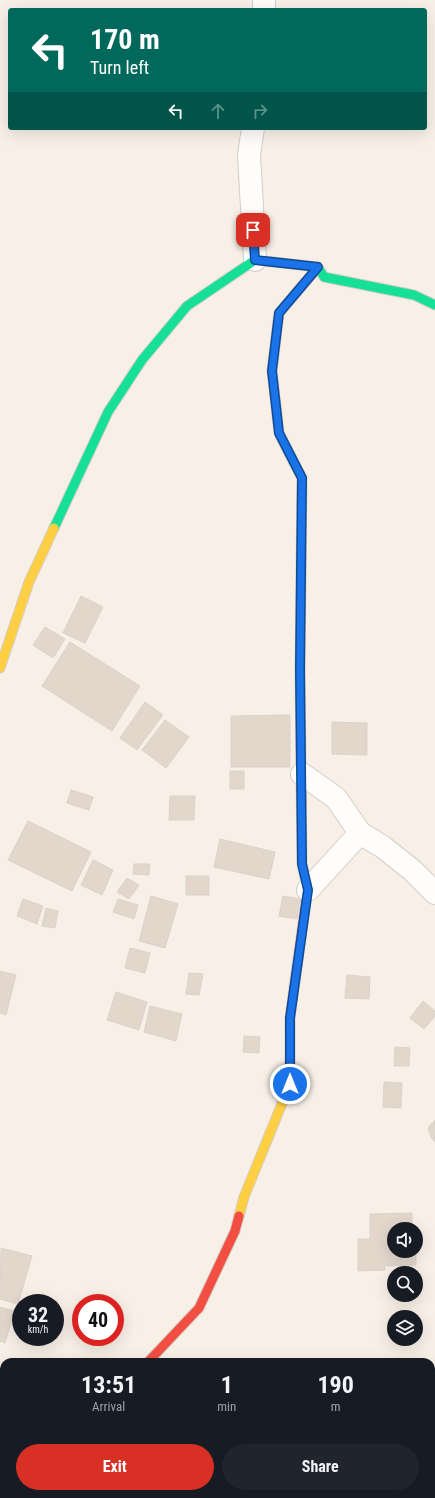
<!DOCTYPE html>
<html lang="en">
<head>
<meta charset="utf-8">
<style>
	:root { --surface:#171b24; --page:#20242c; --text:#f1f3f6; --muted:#9ea1a6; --accent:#d93025 }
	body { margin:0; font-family:"Roboto Condensed",sans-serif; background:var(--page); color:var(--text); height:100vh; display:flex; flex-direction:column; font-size:15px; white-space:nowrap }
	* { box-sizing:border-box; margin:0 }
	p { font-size:13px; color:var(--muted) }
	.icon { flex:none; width:22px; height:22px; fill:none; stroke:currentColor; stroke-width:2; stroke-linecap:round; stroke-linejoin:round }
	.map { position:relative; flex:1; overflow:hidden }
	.sheet { position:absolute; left:0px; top:1358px; width:435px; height:140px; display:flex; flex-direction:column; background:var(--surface); border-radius:12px 12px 0 0; box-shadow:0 4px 16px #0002 }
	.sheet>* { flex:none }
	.hud { position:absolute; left:8px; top:8px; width:419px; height:122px; border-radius:4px; box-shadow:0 4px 16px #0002; background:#00695c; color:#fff; overflow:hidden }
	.tools { position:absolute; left:387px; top:1222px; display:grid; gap:8px }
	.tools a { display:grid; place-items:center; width:36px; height:36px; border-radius:50%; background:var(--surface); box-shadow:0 4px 16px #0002; font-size:20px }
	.speed { position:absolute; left:12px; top:1294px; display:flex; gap:8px; font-size:20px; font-weight:700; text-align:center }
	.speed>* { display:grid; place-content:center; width:52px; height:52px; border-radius:50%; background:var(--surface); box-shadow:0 4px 16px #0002; line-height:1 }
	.speed small { font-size:10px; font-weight:400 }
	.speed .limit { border:6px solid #d22; background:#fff; color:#111 }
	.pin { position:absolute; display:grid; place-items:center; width:34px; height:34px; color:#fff; margin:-17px; border-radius:8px; box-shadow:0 2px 6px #0006 }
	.me { position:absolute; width:44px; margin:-22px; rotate:0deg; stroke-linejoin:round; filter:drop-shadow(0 0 3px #0008) }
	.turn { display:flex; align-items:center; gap:14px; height:84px; padding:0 16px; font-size:18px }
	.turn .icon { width:52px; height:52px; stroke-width:2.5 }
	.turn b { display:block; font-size:28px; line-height:34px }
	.lanes { display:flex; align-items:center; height:38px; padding:0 16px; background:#0003; justify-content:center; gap:20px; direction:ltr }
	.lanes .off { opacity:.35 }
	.eta { display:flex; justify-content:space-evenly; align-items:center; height:68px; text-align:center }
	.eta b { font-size:24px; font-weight:700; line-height:28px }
	.action { display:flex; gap:8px; margin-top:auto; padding:8px 16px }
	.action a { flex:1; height:46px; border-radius:24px; background:var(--accent); color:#fff; font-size:16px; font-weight:700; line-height:46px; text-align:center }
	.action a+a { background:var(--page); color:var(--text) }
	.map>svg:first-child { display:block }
	.building { fill:#e3d7cc; stroke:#d9d3cc }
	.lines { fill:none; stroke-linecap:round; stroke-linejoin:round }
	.street-casing { stroke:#d3cdc6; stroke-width:24 }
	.fast-casing { stroke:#d3cdc6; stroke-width:11 }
	.slow-casing { stroke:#d3cdc6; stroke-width:11 }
	.jam-casing { stroke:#d3cdc6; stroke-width:11 }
	.street { stroke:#fefdfb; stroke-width:22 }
	.fast { stroke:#16e098; stroke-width:9 }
	.slow { stroke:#ffcf43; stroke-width:9 }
	.jam { stroke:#f24e42; stroke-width:9 }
	.route-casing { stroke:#114b97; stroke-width:10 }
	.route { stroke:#1a73e8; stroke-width:7 }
</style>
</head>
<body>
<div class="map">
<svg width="435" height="1498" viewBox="0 0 435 1498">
	<rect width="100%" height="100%" fill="#f8f0e7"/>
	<!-- building -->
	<g class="building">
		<path d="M81 596 103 607 85 643 63 633Z"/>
		<path d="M45 627 65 639 53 658 33 645Z"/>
		<path d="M70 642 140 686 112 731 42 686Z"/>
		<path d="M145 702 163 715 137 750 120 738Z"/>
		<path d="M290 715V767H231V716Z"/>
		<path d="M165 720 189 737 166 768 142 750Z"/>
		<path d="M332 722 367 723V755L332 754Z"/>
		<rect x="230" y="771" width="14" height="18"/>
		<path d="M71 790 93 797 89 810 67 803Z"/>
		<path d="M170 796H195L194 820H169Z"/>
		<path d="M28 821 91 852 72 891 8 860Z"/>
		<path d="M220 839 275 852 269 879 214 867Z"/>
		<path d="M93 860 113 870 102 895 81 885Z"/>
		<path d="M134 864H150L149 875 133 874Z"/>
		<rect x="186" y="876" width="23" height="19"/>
		<path d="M127 878 139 885 129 899 117 892Z"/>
		<path d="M151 896 178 904 165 948 139 941Z"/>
		<path d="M283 896 300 899 297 919 279 916Z"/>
		<path d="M23 899 43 906 37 924 17 916Z"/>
		<path d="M118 899 138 905 134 919 113 912Z"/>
		<path d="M46 908 58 911 55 928 42 926Z"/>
		<path d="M130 948 150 953 145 973 125 968Z"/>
		<path d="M0 971 16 975 6 1015 0 1013Z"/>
		<path d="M189 973 203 974 199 995 186 994Z"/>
		<path d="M347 975 370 977 369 999 345 998Z"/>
		<path d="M116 992 147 1002 139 1030 107 1020Z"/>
		<path d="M423 1001 435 1011V1016L424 1029 410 1018Z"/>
		<path d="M150 1006 182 1014 176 1041 144 1032Z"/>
		<path d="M244 1036 260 1037 259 1053 243 1052Z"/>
		<path d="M395 1047 410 1048 409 1066H394Z"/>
		<path d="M384 1082 402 1083 401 1108 383 1107Z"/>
		<path d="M435 1120V1142L431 1137 428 1129 430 1125Z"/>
		<path d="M412 1213V1229H394V1251H416V1245V1265L385 1266V1270L358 1271V1239H370V1214Z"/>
		<path d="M1 1248 32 1256 18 1304 0 1299Z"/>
		<path d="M0 1307 14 1311 5 1343 0 1341Z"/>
		<path d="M3 1445 4 1446V1467L0 1466V1447Z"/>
		<path d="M139 1494H148L154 1498H137Z"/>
	</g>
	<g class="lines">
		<!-- street casing -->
		<g class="street-casing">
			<g id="street">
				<path d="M264 0V10"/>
				<path d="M253 128 249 155 255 260"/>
				<path d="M302 774 336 798 360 833 383 847 412 870 435 893"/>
				<path d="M308 890 360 833"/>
			</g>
		</g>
		<!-- fast casing -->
		<g class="fast-casing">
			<g id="fast">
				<path d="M287 449 302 478 300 669 302 864 308 890 306 901"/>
				<path d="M54 528 108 412 142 360 187 306 255 260 318 267 324 277 414 295 435 305"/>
			</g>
		</g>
		<!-- slow casing -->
		<g class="slow-casing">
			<g id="slow">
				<path d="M287 449 279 433 272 371 279 313 318 267"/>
				<path d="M0 668 29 582 54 528"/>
				<path d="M239 1216 244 1197 290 1084V1030"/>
			</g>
		</g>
		<!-- jam casing -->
		<g class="jam-casing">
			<g id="jam">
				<path d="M290 1030V1018L306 901"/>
				<path d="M148 1362 199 1308 235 1231 239 1216"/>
			</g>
		</g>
		<!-- street -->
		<use href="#street" class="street"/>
		<!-- fast -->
		<use href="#fast" class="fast"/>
		<!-- slow -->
		<use href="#slow" class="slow"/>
		<!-- jam -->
		<use href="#jam" class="jam"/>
	</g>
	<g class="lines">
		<!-- route casing -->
		<g class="route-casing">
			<path id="route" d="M253 230 255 260 318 267 279 313 272 371 279 433 302 478 300 669 302 864 308 890 290 1018V1084"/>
		</g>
		<!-- route -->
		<use href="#route" class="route"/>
	</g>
</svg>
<div class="tools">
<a><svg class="icon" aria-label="sound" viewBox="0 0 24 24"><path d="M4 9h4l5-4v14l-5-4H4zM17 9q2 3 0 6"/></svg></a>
<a><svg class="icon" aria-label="search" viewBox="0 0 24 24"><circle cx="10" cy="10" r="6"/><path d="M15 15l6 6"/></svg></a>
<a><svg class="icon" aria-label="layers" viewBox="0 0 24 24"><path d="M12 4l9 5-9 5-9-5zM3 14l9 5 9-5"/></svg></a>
</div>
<div class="speed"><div>32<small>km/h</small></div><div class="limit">40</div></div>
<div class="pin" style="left:253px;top:230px;background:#d93025"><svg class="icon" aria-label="arrive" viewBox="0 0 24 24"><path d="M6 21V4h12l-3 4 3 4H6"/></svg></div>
<svg class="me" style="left:290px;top:1084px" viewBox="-20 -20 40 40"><circle r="17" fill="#1a73e8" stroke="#fff" stroke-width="3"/><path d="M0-11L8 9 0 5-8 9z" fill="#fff"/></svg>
<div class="hud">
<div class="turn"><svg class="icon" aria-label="left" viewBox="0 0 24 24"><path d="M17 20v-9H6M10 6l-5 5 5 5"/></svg><div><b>170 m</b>Turn left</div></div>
<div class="lanes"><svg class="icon" aria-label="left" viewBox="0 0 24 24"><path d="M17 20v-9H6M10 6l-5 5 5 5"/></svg><svg class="icon off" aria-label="ahead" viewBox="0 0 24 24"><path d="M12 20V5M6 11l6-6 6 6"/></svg><svg class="icon off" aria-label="right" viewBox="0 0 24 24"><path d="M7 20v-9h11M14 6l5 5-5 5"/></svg></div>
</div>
<section class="sheet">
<div class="eta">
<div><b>13:51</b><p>Arrival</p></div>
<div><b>1</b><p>min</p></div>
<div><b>190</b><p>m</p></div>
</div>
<div class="action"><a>Exit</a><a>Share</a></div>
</section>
</div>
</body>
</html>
